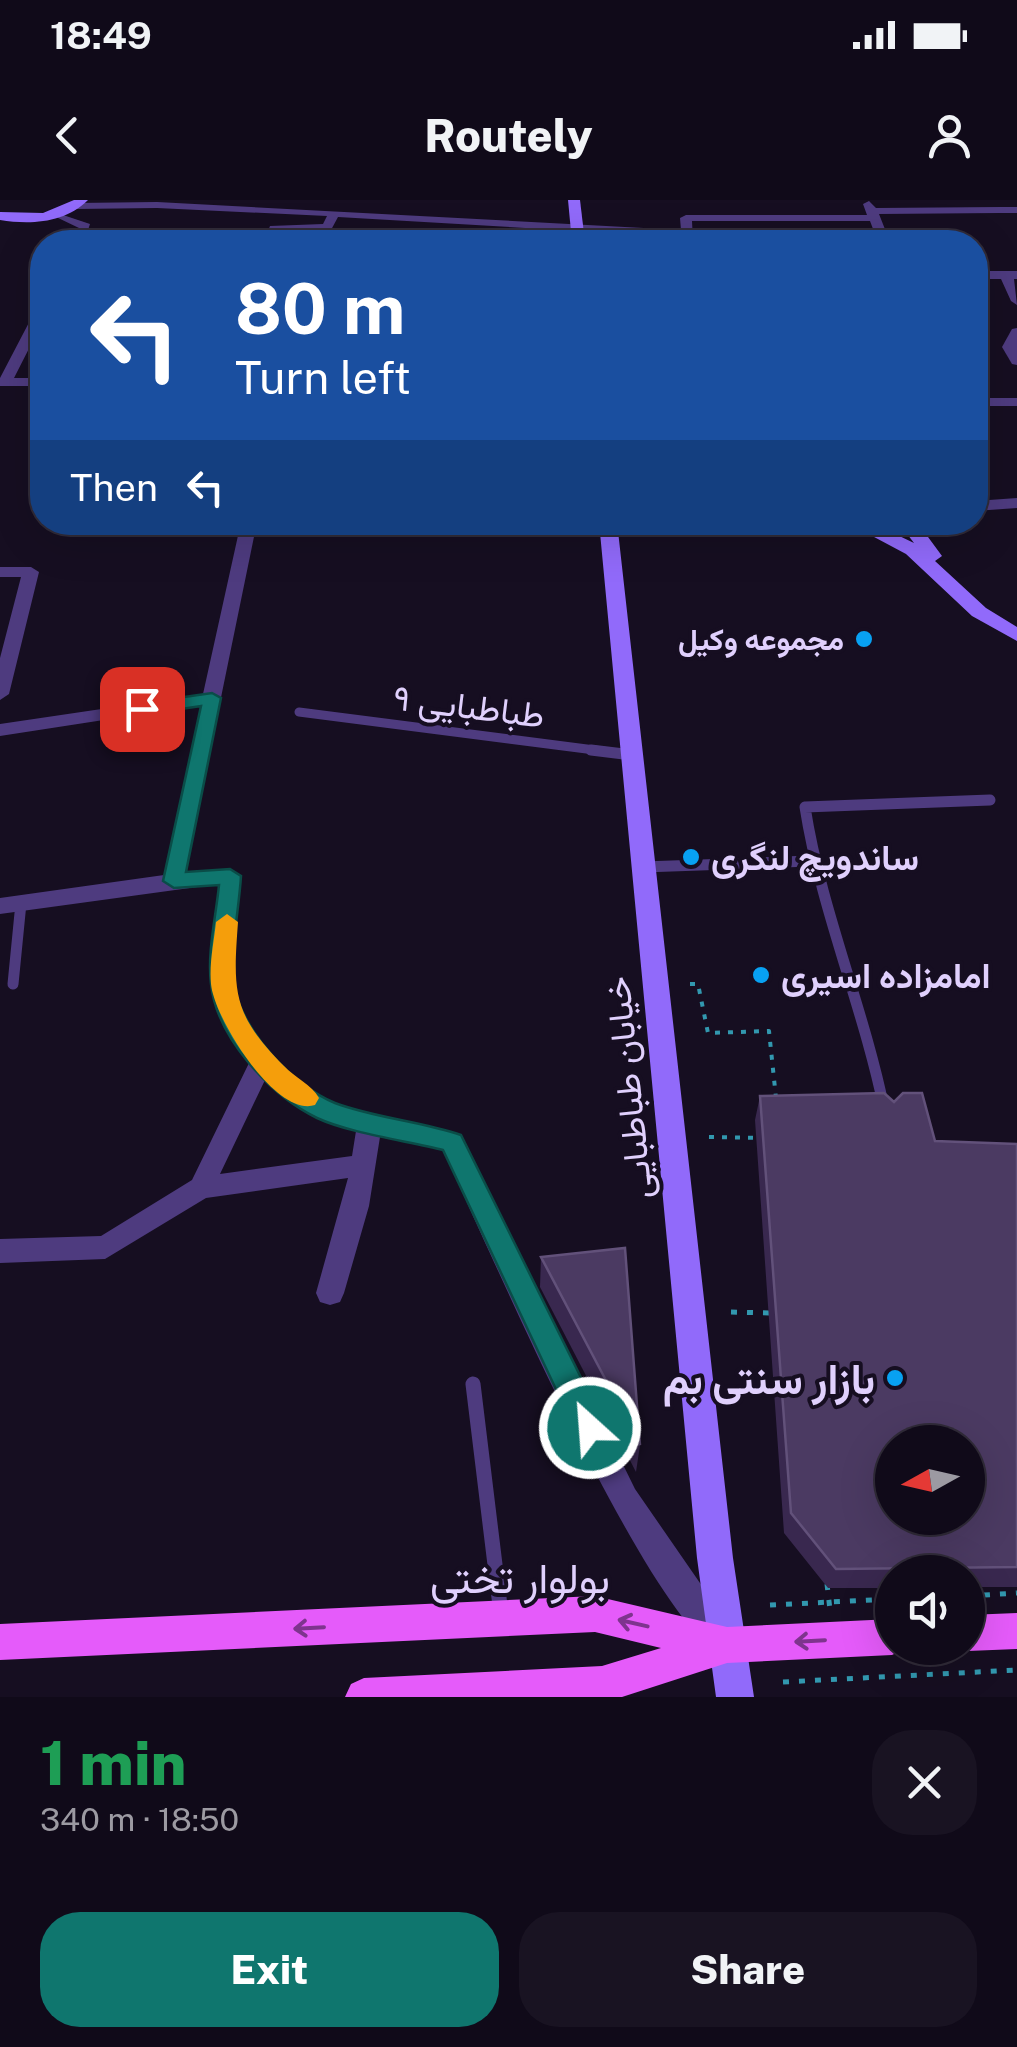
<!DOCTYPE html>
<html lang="en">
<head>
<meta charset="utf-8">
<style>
	:root { --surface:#100a19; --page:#191322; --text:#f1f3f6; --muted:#9c9aa2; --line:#302b38; --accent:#0f766e }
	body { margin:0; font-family:"Public Sans",Vazirmatn,sans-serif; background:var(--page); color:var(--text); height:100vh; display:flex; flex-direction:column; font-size:38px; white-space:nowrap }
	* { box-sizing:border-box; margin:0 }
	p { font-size:32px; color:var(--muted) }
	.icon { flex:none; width:55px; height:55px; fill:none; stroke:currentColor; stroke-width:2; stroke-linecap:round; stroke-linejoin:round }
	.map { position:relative; height:1497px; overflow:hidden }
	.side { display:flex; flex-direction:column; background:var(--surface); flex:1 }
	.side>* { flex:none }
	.top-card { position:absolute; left:30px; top:30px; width:958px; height:305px; border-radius:40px; box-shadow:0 10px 40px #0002,0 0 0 2px var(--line); background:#1a4fa0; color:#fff; overflow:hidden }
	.needle { width:65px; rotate:262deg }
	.buttons { position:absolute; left:875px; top:1225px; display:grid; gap:20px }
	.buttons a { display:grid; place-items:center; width:110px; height:110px; border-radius:50%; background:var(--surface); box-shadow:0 10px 40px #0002,0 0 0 2px var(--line); font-size:50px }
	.pin { position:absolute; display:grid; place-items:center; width:85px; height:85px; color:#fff; margin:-42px; border-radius:20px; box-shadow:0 5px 15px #0006 }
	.me { position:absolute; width:110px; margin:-55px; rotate:334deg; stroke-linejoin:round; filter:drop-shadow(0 0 8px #0008) }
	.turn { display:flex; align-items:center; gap:35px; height:210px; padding:0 40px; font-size:45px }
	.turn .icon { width:130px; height:130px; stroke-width:2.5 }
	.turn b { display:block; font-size:70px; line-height:85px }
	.then { display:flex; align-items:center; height:95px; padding:0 40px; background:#0003; gap:20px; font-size:38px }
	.round { display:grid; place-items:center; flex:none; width:105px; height:105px; border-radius:40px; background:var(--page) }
	.summary { display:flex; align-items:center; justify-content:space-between; height:170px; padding:0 40px }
	h1 { font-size:60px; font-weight:800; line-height:75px; color:#1e9e55 }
	.action { display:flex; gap:20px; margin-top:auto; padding:20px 40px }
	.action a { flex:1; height:115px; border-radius:40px; background:var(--accent); color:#fff; font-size:40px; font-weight:800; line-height:115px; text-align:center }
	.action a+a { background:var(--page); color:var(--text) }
	.status { display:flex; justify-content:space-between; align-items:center; height:70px; padding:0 50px; background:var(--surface); direction:ltr }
	.status svg { height:28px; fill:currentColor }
	header { display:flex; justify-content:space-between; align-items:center; height:130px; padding:0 40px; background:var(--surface); font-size:45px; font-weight:800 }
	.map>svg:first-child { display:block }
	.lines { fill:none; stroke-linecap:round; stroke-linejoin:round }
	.path-far1 { stroke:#3298af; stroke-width:4; stroke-dasharray:5 8; stroke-linecap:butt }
	.path { stroke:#3298af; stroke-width:5; stroke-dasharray:6 10; stroke-linecap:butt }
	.lane-far3 { stroke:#4e3b7f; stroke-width:6 }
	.lane-far2 { stroke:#4e3b7f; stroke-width:9 }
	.lane-far1 { stroke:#4e3b7f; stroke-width:11 }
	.lane { stroke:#4e3b7f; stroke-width:15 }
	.street { fill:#4e3b7f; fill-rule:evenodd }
	.secondary { fill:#916afa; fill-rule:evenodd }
	.primary { fill:#e55bfa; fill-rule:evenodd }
	.wall { fill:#39284f }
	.building { fill:#4b3a62; stroke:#62517a; stroke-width:2.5; fill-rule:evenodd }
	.oneway { stroke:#7e348e }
	.route { fill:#0f766e; stroke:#0a4d48; stroke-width:2.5 }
	.slow { fill:#f59e0b }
	.poi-dot { fill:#08a1f2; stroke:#160e21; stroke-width:4 }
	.labels { text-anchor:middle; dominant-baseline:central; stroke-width:8; stroke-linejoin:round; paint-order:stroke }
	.far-poi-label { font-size:30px; font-weight:bold; fill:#e0d0fd; stroke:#160e21; text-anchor:end }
	.street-label { font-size:35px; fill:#e0d0fd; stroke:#160e21 }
	.poi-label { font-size:35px; font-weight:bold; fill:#e0d0fd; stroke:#160e21; text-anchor:start }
	.near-poi-label { font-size:42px; font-weight:bold; fill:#e0d0fd; stroke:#160e21; text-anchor:end }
	.near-street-label { font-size:42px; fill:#e0d0fd; stroke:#160e21 }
</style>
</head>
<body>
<div class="status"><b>18:49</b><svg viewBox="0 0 49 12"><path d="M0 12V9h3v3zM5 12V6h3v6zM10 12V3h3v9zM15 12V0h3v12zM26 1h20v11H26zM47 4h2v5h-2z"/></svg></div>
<header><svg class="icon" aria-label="back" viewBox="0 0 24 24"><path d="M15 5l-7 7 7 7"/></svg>Routely<svg class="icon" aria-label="person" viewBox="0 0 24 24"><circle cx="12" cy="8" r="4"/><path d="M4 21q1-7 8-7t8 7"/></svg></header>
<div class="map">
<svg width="1017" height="1497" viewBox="0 0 1017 1497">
	<rect width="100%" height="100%" fill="#160e21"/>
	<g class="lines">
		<!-- path-far1 -->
		<g class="path-far1">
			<path d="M690 784H698L708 833 769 831 776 898"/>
			<path d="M709 937 760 938"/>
		</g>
		<!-- path -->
		<g class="path">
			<path d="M731 1112 769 1113"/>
			<path d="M827 1384 830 1410"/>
			<path d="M968 1396 1017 1393"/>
			<path d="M770 1405 892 1399"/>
			<path d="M783 1482 1017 1470"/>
		</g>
		<!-- lane-far3 -->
		<path class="lane-far3" d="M1000 10H1017"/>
		<!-- lane-far2 -->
		<path class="lane-far2" d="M299 512 610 552"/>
		<!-- lane-far1 -->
		<g class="lane-far1">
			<path d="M591 550 632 555"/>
			<path d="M643 667 811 661"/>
			<path d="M13 784 21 703"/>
			<path d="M884 908C863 806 821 710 805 607L990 600"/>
		</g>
		<!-- lane -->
		<path class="lane" d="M473 1184 501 1414"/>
		<!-- street -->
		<g class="street">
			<path d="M869 1 876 8 1000 7 1006 10 1000 13 879 14 890 42H878L870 21H692L693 42H681V37L338 17 331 30 279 32 276 42H264L270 26 323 24 327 16 157 8 76 9 70 6 76 3 157 2 681 30 680 18 686 15H867L863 4Z"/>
			<path d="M54 12 90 24 84 42H72L79 28 54 16Z"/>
			<path d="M975 71H1017V79H1014L1017 105 1011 101 1001 79H975Z"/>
			<path d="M42 107V123L14 178H42V186H0V178L35 111Z"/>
			<path d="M1017 128V165L1012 164 1002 147 1012 129Z"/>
			<rect x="975" y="198" width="42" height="8"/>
			<path d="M1017 298V308L975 311V301Z"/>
			<path d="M241 322H257L185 673 230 669 241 676C238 711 228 749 234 784 242 840 297 893 349 909 385 920 424 922 461 935L635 1289 738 1438 734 1450 722 1454C649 1424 485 1039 443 950L380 937 369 1006 344 1093 340 1102 330 1105 320 1102 316 1093 348 978 206 998 105 1059 0 1063V1039L101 1036 192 980 249 863C198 796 211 761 219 684L0 714V698L164 675 201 505 0 536V524L203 494ZM265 880 300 909 356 931 352 956 220 974Z"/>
			<path d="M514 322H616V323L608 328 533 331Z"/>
			<path d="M0 367H31L39 372 9 494 0 500V458L21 377H0Z"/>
		</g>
		<!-- secondary -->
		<g class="secondary">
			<path d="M74 0H88C65 23 31 25 0 20V12L43 13Z"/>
			<path d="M568 0H580L585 42H572Z"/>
			<path d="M599 322H617L733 1358 754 1497H716L697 1358Z"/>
			<path d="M846 322H870L914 343 898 322H917L942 356 935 361 986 408 1017 427V441L972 416 906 354Z"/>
		</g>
		<!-- primary -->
		<g class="primary">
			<path d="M595 1396 727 1427 892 1419V1448H906L892 1455 727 1463 622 1497H345L351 1484 364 1478 602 1466 661 1448 595 1432 0 1460V1424Z"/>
			<path d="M1017 1413V1449L968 1451 959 1448H968V1415Z"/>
		</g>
	</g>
	<!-- wall -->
	<g class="wall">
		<path d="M760 896 935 941 1017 944V1387H968V1372H892V1388H828L784 1333 755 920Z"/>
		<path d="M541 1057 640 1245 636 1272 540 1087Z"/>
	</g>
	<!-- building -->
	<g class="building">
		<path d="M884 893 894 902 903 893H922L935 941 1017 944V1367L836 1369 791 1313 760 896ZM892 1242H968V1318H892Z"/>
		<path d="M625 1048 640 1245 541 1057Z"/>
	</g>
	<!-- one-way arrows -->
	<defs><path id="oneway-shaft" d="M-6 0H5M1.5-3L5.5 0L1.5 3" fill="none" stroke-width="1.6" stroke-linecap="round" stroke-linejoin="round" transform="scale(2.5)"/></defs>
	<g class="oneway">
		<use href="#oneway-shaft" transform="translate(633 1423) rotate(-167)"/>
		<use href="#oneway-shaft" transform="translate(309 1428) rotate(177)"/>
		<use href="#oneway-shaft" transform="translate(810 1441) rotate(177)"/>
	</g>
	<!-- route -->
	<path class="route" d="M212 493 221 498 186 672 230 669 241 676C239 710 230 750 234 784 239 828 294 887 335 903 375 918 420 921 461 935L601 1218 605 1228 601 1238 590 1242 579 1238 443 950C407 941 349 933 317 918 270 895 217 838 211 784 207 753 216 716 219 685L174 688 163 681 201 506 142 515 132 509 142 503Z"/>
	<!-- slow -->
	<path class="slow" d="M227 714 238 722C233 791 232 814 284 866 294 877 312 885 319 898L315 905C276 918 214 818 211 784 209 764 214 741 216 722Z"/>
	<!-- markers -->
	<g class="poi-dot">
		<circle cx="864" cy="439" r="10"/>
		<circle cx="691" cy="657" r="10"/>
		<circle cx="761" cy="775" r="10"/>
		<circle cx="895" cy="1178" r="10"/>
	</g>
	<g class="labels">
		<!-- far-poi labels -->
		<g class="far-poi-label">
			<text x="844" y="439">مجموعه وکیل</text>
		</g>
		<!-- street labels -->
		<g class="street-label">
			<text transform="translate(469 506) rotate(7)">طباطبایی ۹</text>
			<text transform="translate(628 888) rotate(-96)">خیابان طباطبایی</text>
		</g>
		<!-- poi labels -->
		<g class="poi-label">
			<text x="711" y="657">ساندویچ لنگری</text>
			<text x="781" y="775">امامزاده اسیری</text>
		</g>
		<!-- near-poi labels -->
		<g class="near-poi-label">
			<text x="875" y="1178">بازار سنتی بم</text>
		</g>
		<!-- near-street labels -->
		<g class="near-street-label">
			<text x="520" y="1377">بولوار تختی</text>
		</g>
	</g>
</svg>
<div class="buttons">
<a><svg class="needle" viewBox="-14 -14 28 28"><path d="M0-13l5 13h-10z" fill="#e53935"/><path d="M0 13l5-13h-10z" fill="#9c9aa2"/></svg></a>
<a><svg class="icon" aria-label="sound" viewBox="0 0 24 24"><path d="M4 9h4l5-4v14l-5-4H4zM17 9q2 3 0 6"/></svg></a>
</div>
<div class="pin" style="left:142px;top:509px;background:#d93025"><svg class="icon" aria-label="arrive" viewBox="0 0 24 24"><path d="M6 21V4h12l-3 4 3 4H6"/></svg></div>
<svg class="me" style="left:590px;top:1228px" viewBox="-20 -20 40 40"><circle r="17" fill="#0f766e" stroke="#fff" stroke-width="3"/><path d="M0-11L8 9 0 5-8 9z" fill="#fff"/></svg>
<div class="top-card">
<div class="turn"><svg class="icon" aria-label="left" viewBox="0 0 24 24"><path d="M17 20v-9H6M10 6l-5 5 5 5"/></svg><div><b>80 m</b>Turn left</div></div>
<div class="then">Then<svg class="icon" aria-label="left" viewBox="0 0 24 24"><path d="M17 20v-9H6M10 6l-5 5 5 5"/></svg></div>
</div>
</div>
<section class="side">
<div class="summary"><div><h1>1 min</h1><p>340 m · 18:50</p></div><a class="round"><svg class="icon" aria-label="close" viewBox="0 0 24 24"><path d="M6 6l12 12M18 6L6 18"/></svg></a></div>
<div class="action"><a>Exit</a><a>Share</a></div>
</section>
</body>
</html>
